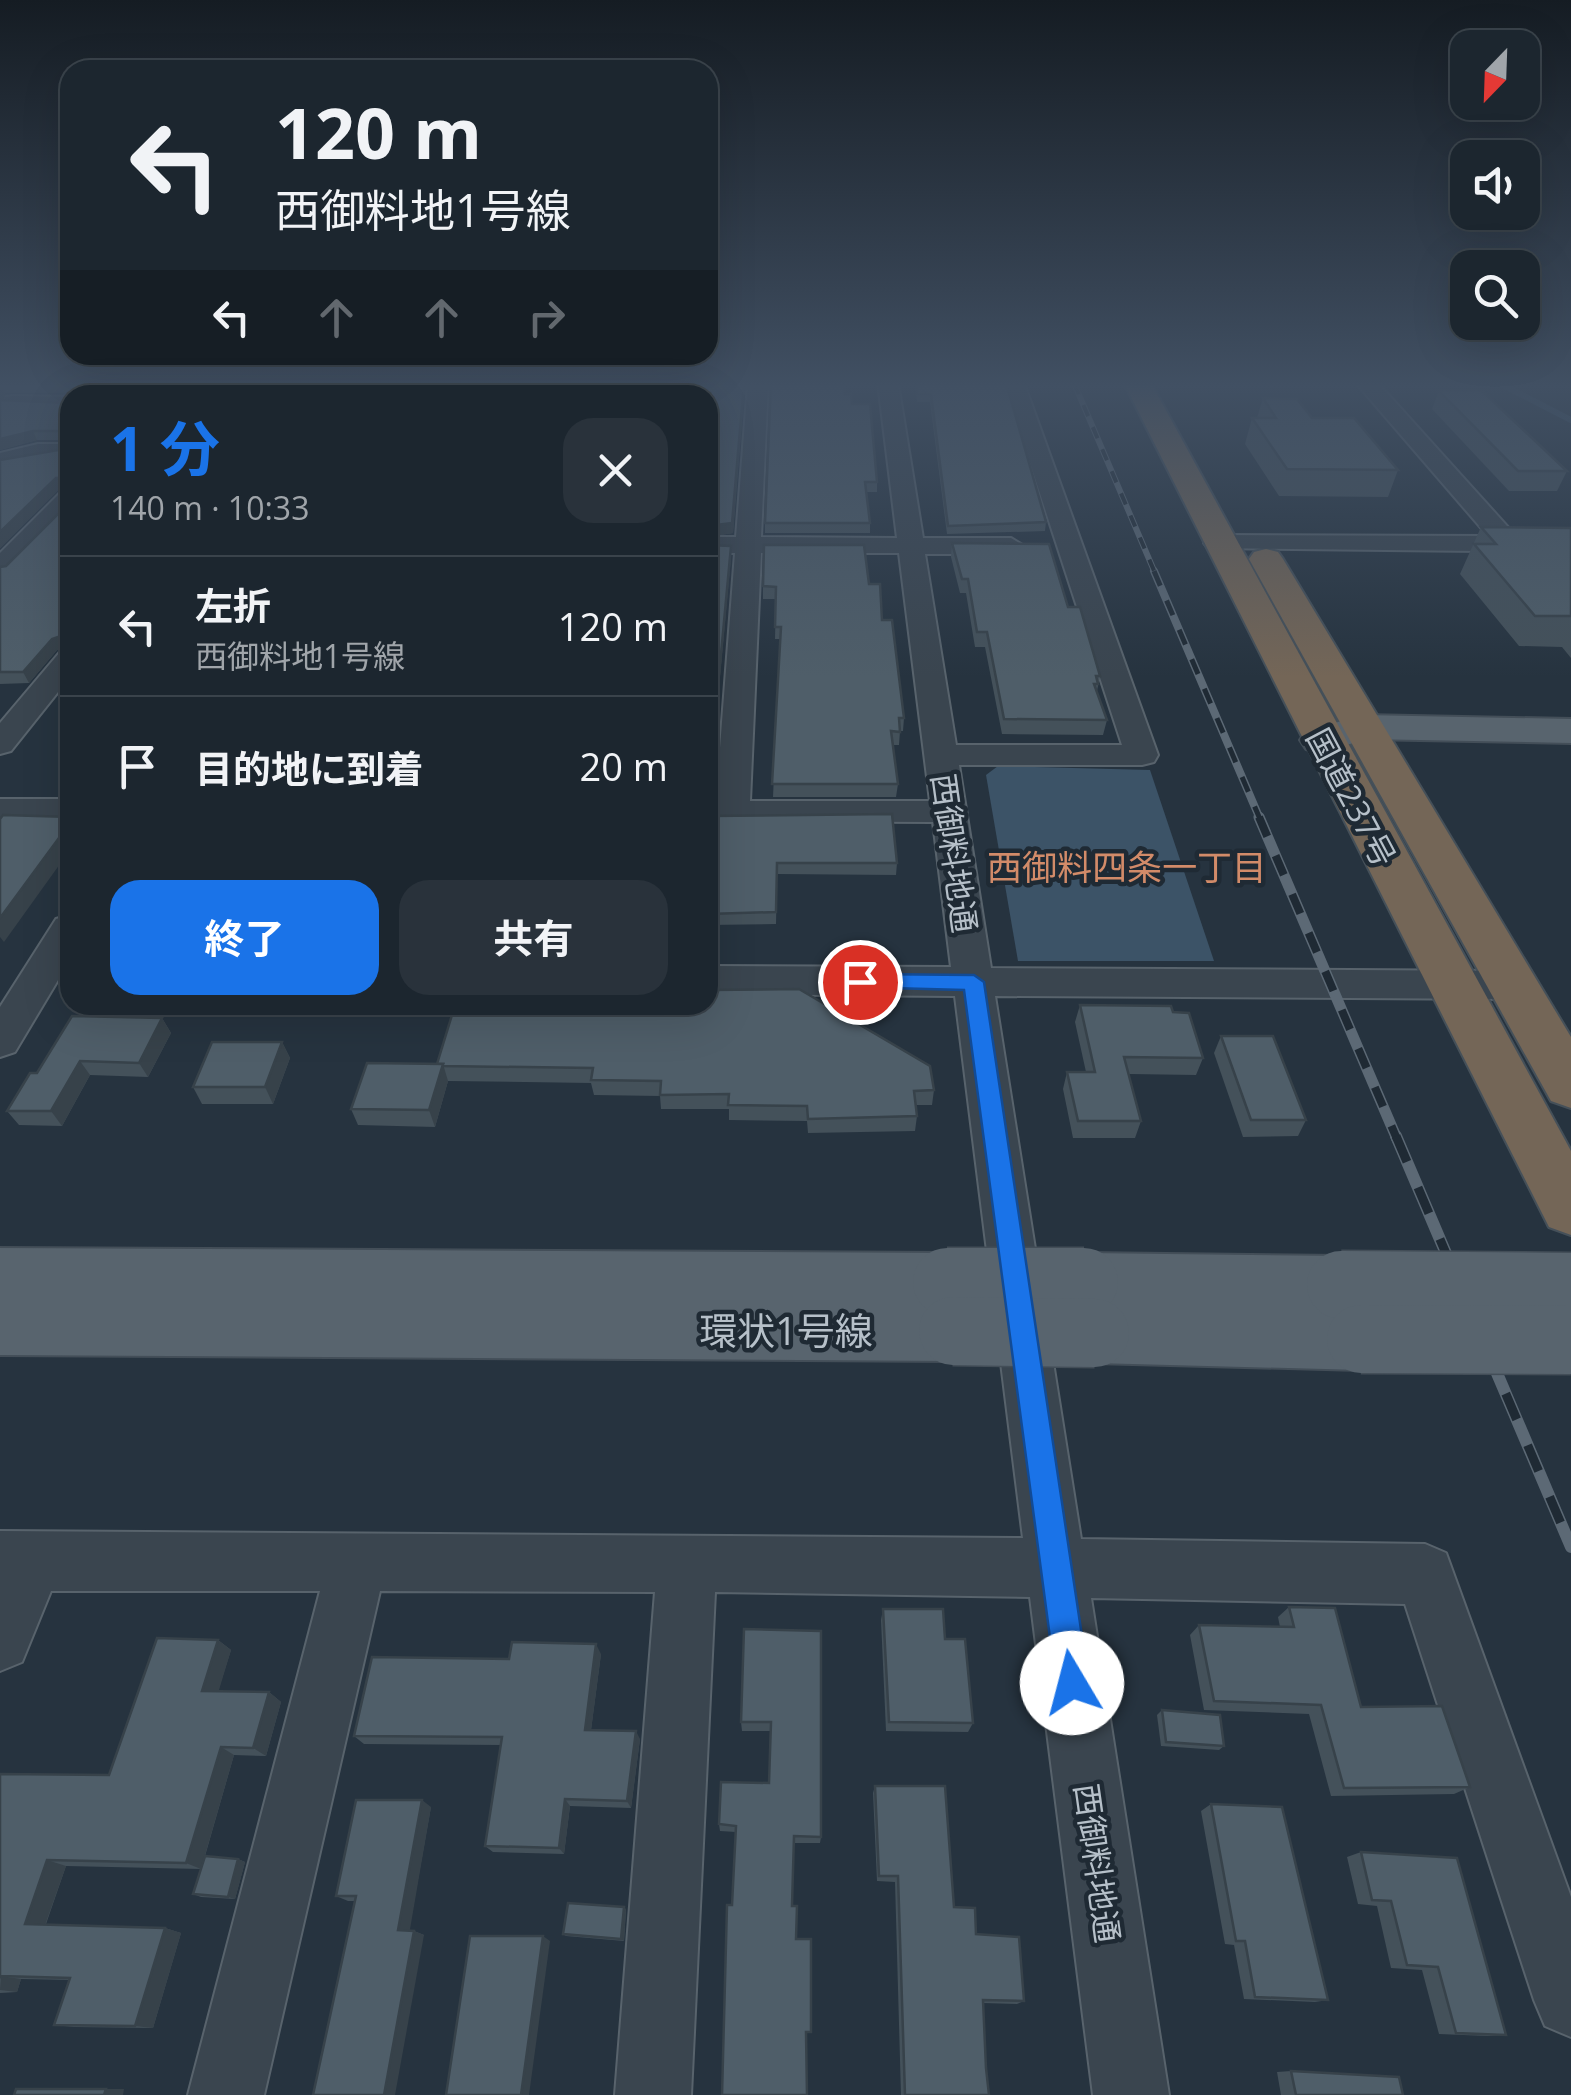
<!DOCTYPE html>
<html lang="ja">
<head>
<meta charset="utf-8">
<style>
	:root { --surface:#1c262f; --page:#29323b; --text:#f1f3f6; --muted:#a0a5aa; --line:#3a434b; --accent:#1a73e8 }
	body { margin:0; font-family:"Open Sans","Noto Sans JP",sans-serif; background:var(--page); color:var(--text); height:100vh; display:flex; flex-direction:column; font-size:38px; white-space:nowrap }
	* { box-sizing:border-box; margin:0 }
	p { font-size:32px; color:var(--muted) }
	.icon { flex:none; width:55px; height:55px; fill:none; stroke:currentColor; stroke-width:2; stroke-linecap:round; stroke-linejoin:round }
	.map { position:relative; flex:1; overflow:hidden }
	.drawer { position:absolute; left:60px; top:385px; width:658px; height:630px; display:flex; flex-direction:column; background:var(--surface); border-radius:30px; box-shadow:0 10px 40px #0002,0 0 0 2px var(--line) }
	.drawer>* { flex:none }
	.banner { position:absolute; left:60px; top:60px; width:658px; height:305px; border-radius:30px; box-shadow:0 10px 40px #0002,0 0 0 2px var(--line); background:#1c262f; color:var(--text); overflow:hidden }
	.needle { width:65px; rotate:203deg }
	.tools { position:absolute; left:1450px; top:30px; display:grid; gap:20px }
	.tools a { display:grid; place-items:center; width:90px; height:90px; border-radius:20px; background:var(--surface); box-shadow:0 10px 40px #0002,0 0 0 2px var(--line); font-size:50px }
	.pin { position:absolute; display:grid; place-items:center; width:85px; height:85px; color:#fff; margin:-42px; border:5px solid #fff; border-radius:50%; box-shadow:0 2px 10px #0007 }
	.me { position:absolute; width:110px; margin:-55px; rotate:352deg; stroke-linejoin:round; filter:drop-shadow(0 0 8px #0008) }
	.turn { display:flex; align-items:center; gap:35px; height:210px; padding:0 50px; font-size:45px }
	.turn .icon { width:130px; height:130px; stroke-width:2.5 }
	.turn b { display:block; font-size:70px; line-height:85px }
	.lanes { display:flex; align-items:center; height:95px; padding:0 50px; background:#0003; justify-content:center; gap:50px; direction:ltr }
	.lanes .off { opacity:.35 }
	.round { display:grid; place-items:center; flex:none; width:105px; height:105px; border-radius:30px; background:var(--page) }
	.summary { display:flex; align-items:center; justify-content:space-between; height:170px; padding:0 50px }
	h1 { font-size:60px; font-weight:700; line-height:75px; color:var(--accent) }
	.cta { display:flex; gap:20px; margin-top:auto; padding:20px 50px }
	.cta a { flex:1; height:115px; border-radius:30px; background:var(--accent); color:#fff; font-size:40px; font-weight:700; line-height:115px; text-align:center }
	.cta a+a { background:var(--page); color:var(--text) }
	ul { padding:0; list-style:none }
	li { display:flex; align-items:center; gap:30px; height:140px; padding:0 50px; border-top:2px solid var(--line) }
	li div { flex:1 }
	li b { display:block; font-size:38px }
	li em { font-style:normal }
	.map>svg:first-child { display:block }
	.water { fill:#3c5367 }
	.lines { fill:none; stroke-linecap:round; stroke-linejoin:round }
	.stream { stroke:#3c5367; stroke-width:6 }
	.minor-casing { stroke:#58636c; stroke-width:4 }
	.major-casing { stroke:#434e58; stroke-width:4 }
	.highway-casing { stroke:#455059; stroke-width:4 }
	.minor { fill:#3a454f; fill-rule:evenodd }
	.major { fill:#58646e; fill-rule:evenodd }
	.highway { fill:#746657; fill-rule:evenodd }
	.rail-far3-casing { stroke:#5c6975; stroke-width:6 }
	.rail-far2-casing { stroke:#5c6975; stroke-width:8 }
	.rail-far1-casing { stroke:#5c6975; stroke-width:11 }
	.rail-casing { stroke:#5c6975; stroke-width:12 }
	.rail-far3 { stroke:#1f2a34; stroke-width:4; stroke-dasharray:12; stroke-linecap:butt }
	.rail-far2 { stroke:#1f2a34; stroke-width:5; stroke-dasharray:16; stroke-linecap:butt }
	.rail-far1 { stroke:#1f2a34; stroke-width:8; stroke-dasharray:21; stroke-linecap:butt }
	.rail { stroke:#1f2a34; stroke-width:9; stroke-dasharray:28; stroke-linecap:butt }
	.major-bridge-casing { stroke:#434e58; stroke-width:71; stroke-linecap:butt }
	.major-bridge { stroke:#58646e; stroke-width:68 }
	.wall { fill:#44515a; fill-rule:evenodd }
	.shaded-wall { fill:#37424a }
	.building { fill:#4f5e69; stroke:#37424a; stroke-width:2.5 }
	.route { fill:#1a73e8; stroke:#114b97; stroke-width:2.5 }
	.labels { text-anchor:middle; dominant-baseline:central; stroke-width:9; stroke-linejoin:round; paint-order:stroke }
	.street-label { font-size:32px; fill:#b6c0c9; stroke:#1f2a34 }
	.neighbourhood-label { font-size:35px; fill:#d28b69; stroke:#1f2a34 }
	.near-street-label { font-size:38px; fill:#b6c0c9; stroke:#1f2a34 }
</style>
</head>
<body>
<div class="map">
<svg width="1571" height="2095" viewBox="0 0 1571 2095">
	<rect width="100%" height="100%" fill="#26333f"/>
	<!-- water -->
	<path class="water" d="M998 766 1150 770 1214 961H1018L986 775Z"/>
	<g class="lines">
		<!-- stream -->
		<path class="stream" d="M1499 383 1571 420"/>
		<!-- minor casing -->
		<g class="minor-casing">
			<g id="minor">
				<path d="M170 383H192L182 395H160Z"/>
				<path d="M282 383H303L294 395H272Z"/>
				<path d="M400 383H421L414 395H392Z"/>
				<path d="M525 383H545L541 395H519Z"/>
				<path d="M637 383H657L655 395H633Z"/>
				<path d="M748 383H768L761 537 897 538 878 383H898L923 538H1011L1024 546 1011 554H925L956 745H1122L1004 383H1024L1158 755 1154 762 1142 765H959L991 968 1512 971 1526 975 1532 985 1526 995 1512 999 995 996 1081 1539 1425 1544 1446 1553 1571 1897V2037L1545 2026 1534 2000 1405 1604 1091 1598 1169 2095H1093L1030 1597 715 1592 691 2095H615L655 1592 380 1591 264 2095H188L320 1591H51L22 1662 0 1671V1531L1023 1538 955 996 708 994V966L951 967 933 822 708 821V801L716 800 735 553H708V537H736ZM761 553H899L930 801H750Z"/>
				<path d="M1356 383H1378L1516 536H1571V552L1208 548 1204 543 1208 538 1217 535 1488 536Z"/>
				<path d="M13 396 70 397V409L5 407V397Z"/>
				<path d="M38 444H70V458H38L0 467V453Z"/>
				<path d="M70 490V511L9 574 0 576V553L61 492Z"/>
				<path d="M70 649V677L11 751 0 754V723L60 652Z"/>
				<rect x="0" y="799" width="70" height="20"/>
				<path d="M70 915V960L15 1052 0 1057V1007L56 919Z"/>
			</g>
		</g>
		<!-- major casing -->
		<g class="major-casing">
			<g id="major">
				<path d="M1363 715 1571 719V743L1366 739 1321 753 1306 749 1300 740 1306 731Z"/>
				<path d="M0 1248 947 1253 970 1262 979 1282 970 1302 963 1305 977 1310 987 1331 977 1352 953 1361 0 1355Z"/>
				<path d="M1084 1253 1341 1256 1364 1265 1374 1285 1364 1305 1356 1308 1385 1317 1395 1339 1385 1361 1361 1370 1095 1363 1071 1355 1061 1333 1071 1311 1079 1309 1061 1302 1052 1282 1061 1262Z"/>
			</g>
		</g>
		<!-- highway casing -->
		<g class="highway-casing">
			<g id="highway">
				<path d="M1124 383H1151L1571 1151V1235L1549 1227Z"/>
				<path d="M1266 549 1278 552 1283 559 1571 1037V1108L1551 1101 1249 559 1254 552Z"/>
			</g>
		</g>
		<!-- minor -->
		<use href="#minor" class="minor"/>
		<!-- major -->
		<use href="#major" class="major"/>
		<!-- highway -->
		<use href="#highway" class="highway"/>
		<!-- rail-far3 casing -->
		<g class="rail-far3-casing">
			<path id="rail-far3" d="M1074 383 1155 573"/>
		</g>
		<!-- rail-far2 casing -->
		<g class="rail-far2-casing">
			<path id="rail-far2" d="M1154 571 1260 819"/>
		</g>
		<!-- rail-far1 casing -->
		<g class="rail-far1-casing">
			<path id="rail-far1" d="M1259 817 1397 1139"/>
		</g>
		<!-- rail casing -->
		<g class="rail-casing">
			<path id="rail" d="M1396 1136 1571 1547"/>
		</g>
		<!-- rail-far3 -->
		<use href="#rail-far3" class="rail-far3"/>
		<!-- rail-far2 -->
		<use href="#rail-far2" class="rail-far2"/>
		<!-- rail-far1 -->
		<use href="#rail-far1" class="rail-far1"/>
		<!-- rail -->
		<use href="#rail" class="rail"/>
		<!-- major-bridge casing -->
		<g class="major-bridge-casing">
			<g id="major-bridge">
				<path d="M947 1282H1084"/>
				<path d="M1341 1285 1571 1287"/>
				<path d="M953 1331 1095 1333"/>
				<path d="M1361 1339 1571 1340"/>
			</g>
		</g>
		<!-- major-bridge -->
		<use href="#major-bridge" class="major-bridge"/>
	</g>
	<!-- wall -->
	<g class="wall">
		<path d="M0 383H166L163 387 179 390 183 383H278L275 387 291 390 295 383H397L394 387 412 390 415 383H523L520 387 542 389 543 383H634L632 388 657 389 658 383H745L733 533 708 537V395H70V683L64 672 67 646 57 650 29 683 0 684V567L6 566 68 504V488H60L0 548V460L70 448 68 440H37L0 450ZM5 393H69L66 403 4 401Z"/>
		<path d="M915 383H1006L1046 522 1045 531 947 534 930 402H917Z"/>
		<path d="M1439 391 1567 471 1557 491H1509L1432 409Z"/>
		<path d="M845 394 852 404 877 482V492H866L870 523V533H765V523Z"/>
		<path d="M1263 398 1312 418 1398 470 1388 497 1279 496 1245 444 1252 418H1257Z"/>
		<path d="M1481 527 1571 528V658L1562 647 1519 646 1460 574Z"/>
		<path d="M952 543 1068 607 1100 676 1097 691 1107 720 1103 735 1002 734 985 647H975L966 593H960L951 557Z"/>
		<path d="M708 545 731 546V557L711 773H708Z"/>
		<path d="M869 584 882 620 904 718 903 731H900L899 745H892L898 784 896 797H773L780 639H775L776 599H763V586Z"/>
		<path d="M708 816 897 863 896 875 777 874 776 924 708 925Z"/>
		<path d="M1080 1005 1173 1012 1203 1058 1196 1075 1129 1074 1141 1121 1135 1138H1073L1063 1089 1067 1072H1086L1075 1022Z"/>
		<path d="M516 1014 934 1090 932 1105H915L917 1116 915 1131 808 1133 807 1121 729 1120V1109H661L660 1096 594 1095 591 1083 448 1081 435 1127 358 1125 351 1109 437 1064Z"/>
		<path d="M162 1018 171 1033 148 1077 90 1075 62 1126 19 1125 7 1111 37 1073Z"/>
		<path d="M1221 1036 1306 1120 1298 1136 1243 1137 1214 1053Z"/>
		<path d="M282 1042 290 1058 273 1104H202L193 1087Z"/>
		<path d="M1289 1607 1361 1707 1470 1787 1454 1794 1331 1796 1309 1714 1204 1710 1190 1635 1199 1625 1280 1627 1278 1617Z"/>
		<path d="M883 1609 945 1639 973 1723 968 1732 886 1731 881 1620Z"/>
		<path d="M744 1629 821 1837 820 1843H794L792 1906 810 2033H806L732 1905 736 1832 720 1831 719 1824 769 1783 770 1731H742L741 1722Z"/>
		<path d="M218 1640 231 1650 218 1691 269 1692 281 1702 266 1756 234 1755 203 1863 238 1859 245 1862 235 1899 201 1897 193 1894 201 1869 66 1866 46 1924 165 1928 181 1933 153 2028 74 2027 54 2025 69 1980 21 1979 17 1992 0 1993V1774L109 1775Z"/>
		<path d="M601 1654 591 1730 640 1739 631 1808 570 1806 564 1854 493 1852 485 1846 501 1745 364 1744 354 1736 509 1659Z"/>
		<path d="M1162 1710 1224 1746 1219 1750 1161 1746 1157 1715Z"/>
		<path d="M875 1786 954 1907 976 1934 1024 2001 1017 2004 983 2003 986 2068 989 2095H901L895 1882 877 1881 873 1793Z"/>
		<path d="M1211 1804 1328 2000 1315 2002 1244 1999 1234 1945 1225 1944 1201 1811Z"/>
		<path d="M431 1807 409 1930 414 1931 424 1935 318 2077 355 1901H348L336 1896Z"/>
		<path d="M1361 1852 1506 2035 1487 2036 1439 2034 1422 1970 1391 1968 1377 1906 1358 1904 1347 1857Z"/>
		<path d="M626 1909 624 1941 566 1936 563 1934Z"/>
		<path d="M1291 2071 1403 2095H1281L1277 2072Z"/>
	</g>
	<!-- shaded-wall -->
	<g class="shaded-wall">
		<path d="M744 383 733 533 708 537V526Z"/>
		<path d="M0 384 5 393 2 410 0 405Z"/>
		<path d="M33 431 37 440 0 450V439Z"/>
		<path d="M68 477 70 487 60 488 0 548V532L56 478Z"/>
		<path d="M731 546V557L711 773V762Z"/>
		<path d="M64 635 69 645 57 650 29 683 23 672 52 639Z"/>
		<path d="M70 823V850L4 942 0 937V918Z"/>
		<path d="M511 1005H518L513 1029 509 1014Z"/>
		<path d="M162 1018 171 1033 148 1077 139 1063Z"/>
		<path d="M282 1042 290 1058 273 1104 265 1087Z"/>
		<path d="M80 1061 90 1075 62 1126 51 1111Z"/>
		<path d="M443 1064 448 1081 435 1127 429 1110Z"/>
		<path d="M218 1640 231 1650 216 1700 202 1691Z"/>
		<path d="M596 1644 601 1654 590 1738 585 1730Z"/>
		<path d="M269 1692 281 1702 266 1756 253 1748Z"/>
		<path d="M636 1731 640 1739 631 1808 627 1801Z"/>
		<path d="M221 1747 234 1755 201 1869 186 1863Z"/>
		<path d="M565 1799 570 1806 564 1854 559 1848Z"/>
		<path d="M422 1800 431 1807 409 1935 398 1930Z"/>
		<path d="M238 1859 245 1862 235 1899 228 1897Z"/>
		<path d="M47 1860 66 1866 44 1928 25 1924Z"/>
		<path d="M624 1907 626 1909 624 1941 621 1939Z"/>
		<path d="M165 1928 181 1933 153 2028 135 2026Z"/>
		<path d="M414 1931 424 1935 395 2095H384Z"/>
		<path d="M543 1936 550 1941 529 2095H521Z"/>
		<path d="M1 1976 21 1979 17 1992 0 1990Z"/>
		<path d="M106 2089H124L123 2095H104Z"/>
	</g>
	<!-- building -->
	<g class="building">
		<path d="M0 383H155L153 386 179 390 183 383H268L265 386 291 390 295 383H388L386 386 412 390 415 383H516L514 387 542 389 543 383H630L629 388 657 389 658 383H744L732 523 708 526V395H70V673L64 672 68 638 64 635 52 639 23 672H0V567L6 566 68 504V477L56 478 0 532V460L70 448 66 431H33L0 439V400L66 403 70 388 66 384H0V387Z"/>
		<path d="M771 383H844L845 394H851L852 404H870L877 482H865L870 523H765Z"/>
		<path d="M916 383H1006L1046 522 948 526 931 394H917Z"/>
		<path d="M1439 391H1482L1567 471H1518Z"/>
		<path d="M1263 398 1297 399 1312 418H1354L1398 470 1287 469 1252 418H1276Z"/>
		<path d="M1481 527 1571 528V616H1535L1474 544H1496Z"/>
		<path d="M952 543 1049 544 1068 607H1080L1100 676H1096L1098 684H1094L1107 720 1004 719 987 632H977L968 579H962Z"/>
		<path d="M708 545 731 546 711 762H708Z"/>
		<path d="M764 545H864L869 584H880L882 620H892L904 718H899L900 732 891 731 898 784H772L781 627H775L776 587 763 586Z"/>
		<path d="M892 814 897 863H777L776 912 708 914V816Z"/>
		<path d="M3 815 70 817V823L0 918V819Z"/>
		<path d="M799 989 930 1066 934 1090 914 1091 917 1116 808 1119 807 1106 728 1105 729 1094 660 1095 661 1081 591 1080 593 1068 442 1066 443 1064H437L455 1005H511L509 1014 601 1015 603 1005H708V990Z"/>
		<path d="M1080 1005 1171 1006 1173 1012 1189 1013 1203 1058 1124 1057 1141 1121H1078L1067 1072H1095Z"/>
		<path d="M72 1016 162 1018 139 1063 80 1061 51 1111H7L30 1073H37Z"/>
		<path d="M1221 1036H1273L1306 1120H1251Z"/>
		<path d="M212 1042H282L265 1087H193Z"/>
		<path d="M367 1063 443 1064 429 1110 351 1109Z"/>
		<path d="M1289 1607 1335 1608 1361 1707 1442 1706 1470 1787 1344 1788 1321 1705 1214 1701 1199 1625 1294 1627Z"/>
		<path d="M883 1609H943L945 1639H965L973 1723 889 1722Z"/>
		<path d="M744 1629 821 1631V1837L794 1836 792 1906H797L796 1939H811V2032H806L807 2095H722L727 1905H732L736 1826 719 1824 721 1782 769 1783 771 1722H741Z"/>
		<path d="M157 1638 218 1640 202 1691 269 1692 253 1748 221 1747 186 1863 47 1860 25 1924 165 1928 135 2026 54 2025 70 1978 1 1976 0 1978V1774L109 1775Z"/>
		<path d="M512 1642 596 1644 585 1730 636 1731 627 1801 565 1799 559 1848 485 1846 502 1737 354 1736 372 1657 509 1659Z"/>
		<path d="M1162 1710 1220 1715 1224 1746 1166 1742Z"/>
		<path d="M875 1786H945L954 1907 975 1908 976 1934 1019 1937 1024 2001 983 2000 986 2068 989 2095H905L898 1876H879Z"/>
		<path d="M356 1800H422L398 1930 414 1931 384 2095H313L356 1896H336Z"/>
		<path d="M1211 1804 1282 1807 1328 2000 1255 1997 1245 1941H1236Z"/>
		<path d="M1361 1852 1457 1858 1506 2035 1456 2033 1438 1967 1407 1965 1391 1901 1372 1900Z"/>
		<path d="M205 1856 238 1859 228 1897 193 1894Z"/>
		<path d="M568 1903 624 1907 621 1939 563 1934Z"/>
		<path d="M470 1936H543L521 2095H446Z"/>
		<path d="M1291 2071 1399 2077 1403 2095H1296Z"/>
		<path d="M16 2089H106L104 2095H14Z"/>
	</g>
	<!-- sky -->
	<linearGradient id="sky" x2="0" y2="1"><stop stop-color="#151c23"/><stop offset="0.57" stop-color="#415063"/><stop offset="1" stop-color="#415063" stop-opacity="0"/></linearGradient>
	<rect width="1571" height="677" fill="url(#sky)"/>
	<!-- route -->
	<path class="route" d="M860 974 974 975 984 982 1089 1683 1085 1695 1072 1700 1060 1695 1056 1683 964 990 852 987 849 982Z"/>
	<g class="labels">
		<!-- street labels -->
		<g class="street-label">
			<text transform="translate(1352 797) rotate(62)">国道237号</text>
			<text transform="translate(955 853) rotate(82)">西御料地通</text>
			<text transform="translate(1098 1863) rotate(82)">西御料地通</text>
		</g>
		<!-- neighbourhood labels -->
		<g class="neighbourhood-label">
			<text x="1127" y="866">西御料四条一丁目</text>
		</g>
		<!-- near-street labels -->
		<g class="near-street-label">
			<text x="786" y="1330">環状1号線</text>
		</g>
	</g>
</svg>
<div class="tools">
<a><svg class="needle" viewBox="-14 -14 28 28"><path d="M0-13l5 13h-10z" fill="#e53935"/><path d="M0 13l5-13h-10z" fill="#a0a5aa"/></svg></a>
<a><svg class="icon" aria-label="sound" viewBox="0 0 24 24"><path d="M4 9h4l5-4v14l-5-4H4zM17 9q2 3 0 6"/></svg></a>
<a><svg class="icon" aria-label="search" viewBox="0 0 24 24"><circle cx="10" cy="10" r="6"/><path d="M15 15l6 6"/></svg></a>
</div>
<div class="pin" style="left:860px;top:982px;background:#d93025"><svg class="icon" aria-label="arrive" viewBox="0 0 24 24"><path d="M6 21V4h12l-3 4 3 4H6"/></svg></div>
<svg class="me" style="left:1072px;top:1683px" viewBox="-20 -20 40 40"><circle r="19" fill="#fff"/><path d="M0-13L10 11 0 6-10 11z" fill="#1a73e8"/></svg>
<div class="banner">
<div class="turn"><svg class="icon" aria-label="left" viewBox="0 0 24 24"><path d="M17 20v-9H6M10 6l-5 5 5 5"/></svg><div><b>120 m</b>西御料地1号線</div></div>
<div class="lanes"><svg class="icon" aria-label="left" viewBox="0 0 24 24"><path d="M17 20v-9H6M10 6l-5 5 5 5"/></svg><svg class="icon off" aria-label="ahead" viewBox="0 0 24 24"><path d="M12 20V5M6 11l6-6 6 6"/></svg><svg class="icon off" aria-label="ahead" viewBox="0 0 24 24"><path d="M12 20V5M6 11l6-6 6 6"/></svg><svg class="icon off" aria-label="right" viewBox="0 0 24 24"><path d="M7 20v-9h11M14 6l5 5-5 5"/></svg></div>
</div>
<section class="drawer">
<div class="summary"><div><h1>1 分</h1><p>140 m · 10:33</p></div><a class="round"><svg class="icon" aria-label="close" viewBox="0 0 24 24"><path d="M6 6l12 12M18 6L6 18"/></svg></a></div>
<ul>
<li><svg class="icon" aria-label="left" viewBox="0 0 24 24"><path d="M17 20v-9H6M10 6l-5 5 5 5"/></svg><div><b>左折</b><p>西御料地1号線</p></div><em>120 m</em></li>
<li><svg class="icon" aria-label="arrive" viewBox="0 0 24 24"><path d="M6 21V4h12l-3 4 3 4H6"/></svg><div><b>目的地に到着</b></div><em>20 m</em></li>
</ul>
<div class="cta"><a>終了</a><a>共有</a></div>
</section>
</div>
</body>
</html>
